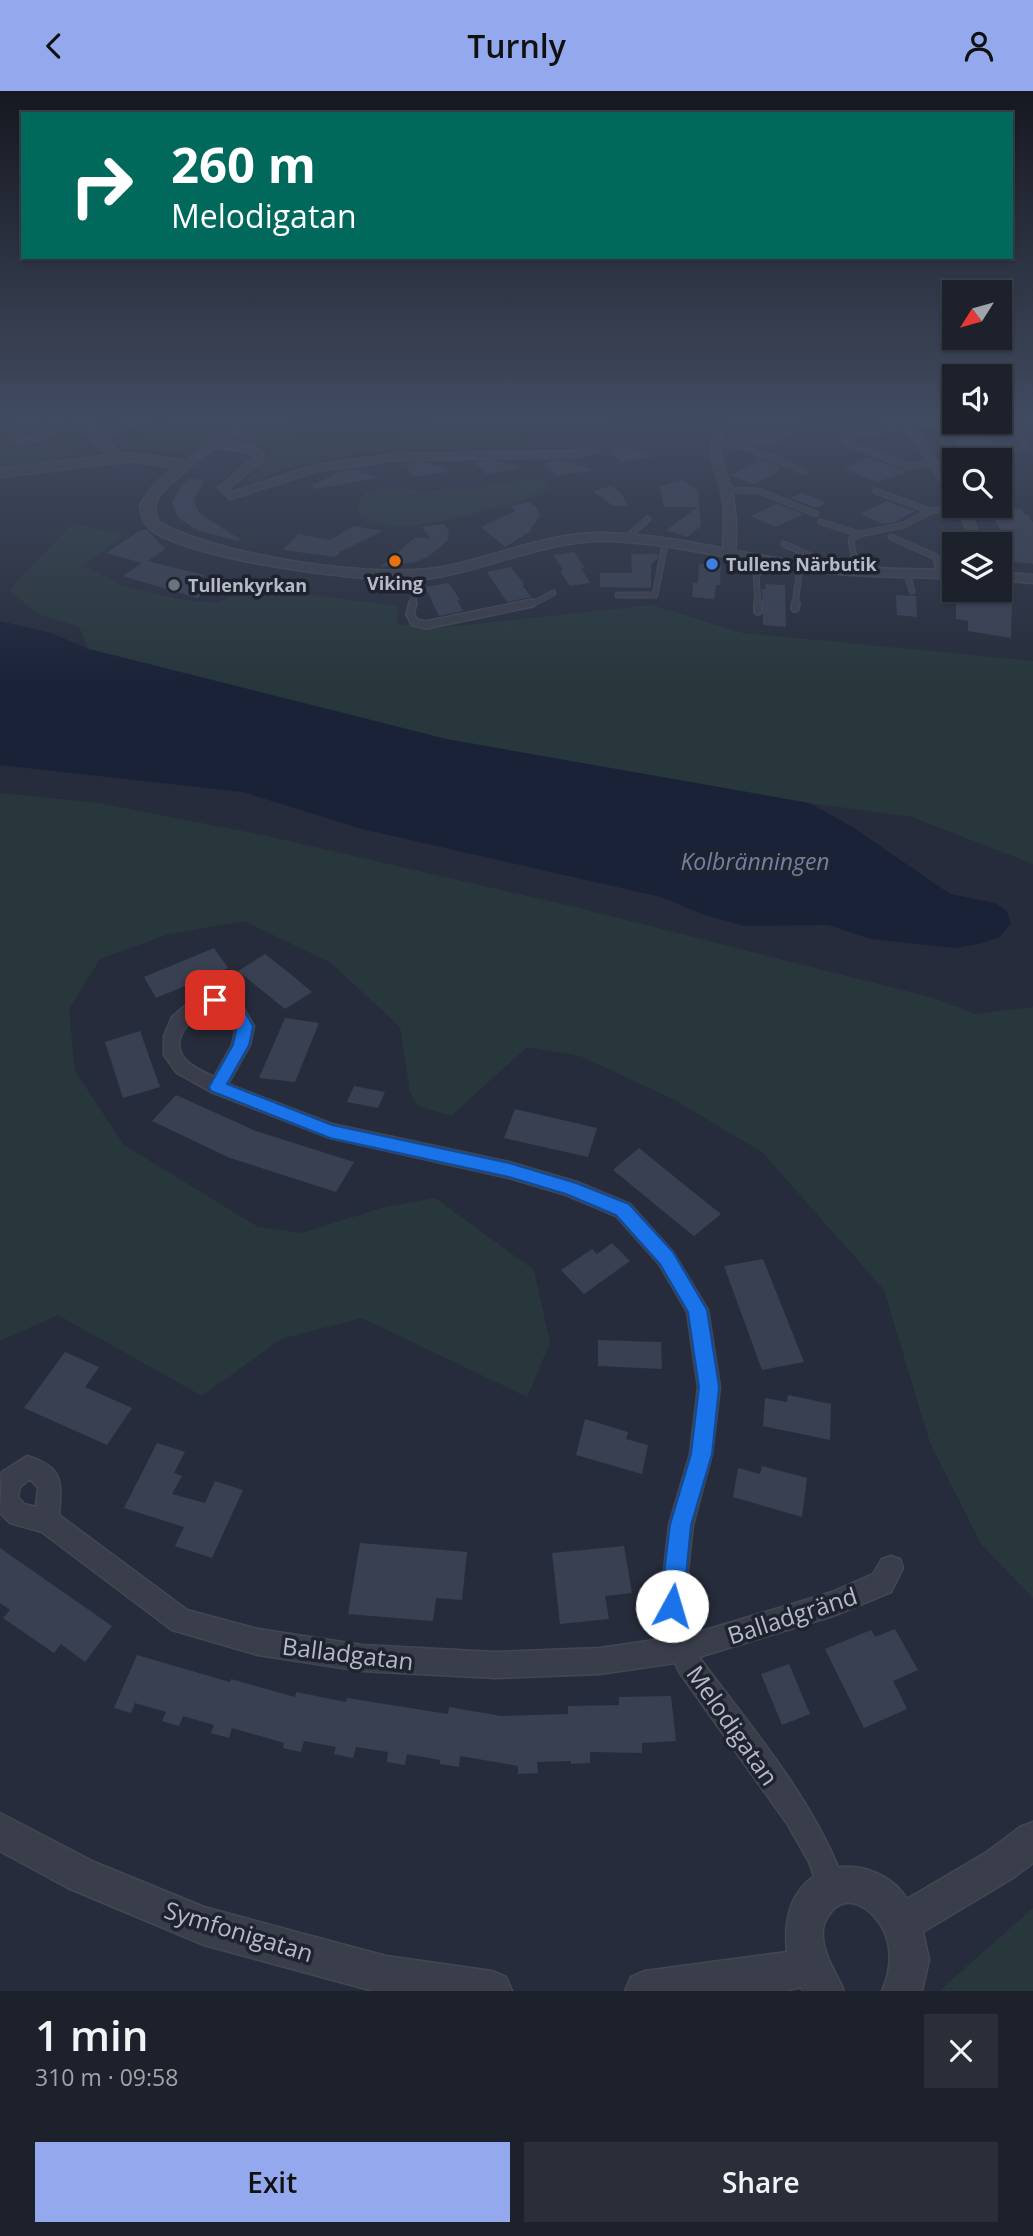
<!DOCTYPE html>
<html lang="en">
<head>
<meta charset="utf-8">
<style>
	:root { --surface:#1c212c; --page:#292e38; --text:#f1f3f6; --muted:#a0a3a9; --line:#3a3e48; --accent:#94a9ed }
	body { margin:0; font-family:"Open Sans",sans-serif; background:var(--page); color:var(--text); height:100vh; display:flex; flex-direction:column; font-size:26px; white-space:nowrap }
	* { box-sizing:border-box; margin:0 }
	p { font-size:23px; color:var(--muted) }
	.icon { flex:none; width:38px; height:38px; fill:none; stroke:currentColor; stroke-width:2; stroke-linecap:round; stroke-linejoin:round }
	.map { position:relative; height:1900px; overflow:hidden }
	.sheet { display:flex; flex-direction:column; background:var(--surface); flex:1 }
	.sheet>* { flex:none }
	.hud { position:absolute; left:21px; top:21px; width:992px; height:147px; border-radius:0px; box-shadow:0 2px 5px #0004,0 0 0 2px var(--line); background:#00695c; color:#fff; overflow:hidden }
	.needle { width:46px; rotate:233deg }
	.tools { position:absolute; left:942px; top:189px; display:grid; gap:14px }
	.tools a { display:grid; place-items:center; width:70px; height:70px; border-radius:0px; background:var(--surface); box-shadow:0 2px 5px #0004,0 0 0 2px var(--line); font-size:35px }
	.pin { position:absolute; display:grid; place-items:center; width:60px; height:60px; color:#fff; margin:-30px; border-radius:14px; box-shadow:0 4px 10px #0006 }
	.me { position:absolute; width:77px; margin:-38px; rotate:6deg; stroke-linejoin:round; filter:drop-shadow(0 0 5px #0008) }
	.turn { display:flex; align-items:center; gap:24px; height:147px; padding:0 35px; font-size:32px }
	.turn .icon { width:91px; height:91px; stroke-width:2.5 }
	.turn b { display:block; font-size:49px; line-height:60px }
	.round { display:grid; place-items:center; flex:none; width:74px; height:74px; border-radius:0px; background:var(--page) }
	.head { display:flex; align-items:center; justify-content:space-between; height:119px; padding:0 35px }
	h1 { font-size:42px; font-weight:600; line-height:52px }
	.cta { display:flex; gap:14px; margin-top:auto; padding:14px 35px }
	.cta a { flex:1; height:80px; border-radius:0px; background:var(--accent); color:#111; font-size:28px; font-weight:600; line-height:80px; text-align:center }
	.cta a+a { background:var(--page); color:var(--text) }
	header { display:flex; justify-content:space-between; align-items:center; height:91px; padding:0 35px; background:var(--accent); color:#111; font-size:32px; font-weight:600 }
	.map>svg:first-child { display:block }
	.green { fill:#28373c }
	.water { fill:#1a2238 }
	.building { fill:#394052 }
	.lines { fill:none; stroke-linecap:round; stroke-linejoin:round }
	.service-far1-casing { stroke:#434754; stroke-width:7 }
	.service-casing { stroke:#434754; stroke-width:10 }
	.minor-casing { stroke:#434754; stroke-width:3 }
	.tertiary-casing { stroke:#434754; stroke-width:3 }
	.service-far1 { stroke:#3a3e4b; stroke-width:5 }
	.service { stroke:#3a3e4b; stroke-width:7 }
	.minor { fill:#3a3e4b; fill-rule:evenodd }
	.tertiary { fill:#3a3e4b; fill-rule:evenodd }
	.route { fill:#1a73e8; stroke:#114b97; stroke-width:2 }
	.food-dot { fill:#e8710a; stroke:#1f2330; stroke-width:2.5 }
	.shop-dot { fill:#3f7fe0; stroke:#1f2330; stroke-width:2.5 }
	.worship-dot { fill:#6b7280; stroke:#1f2330; stroke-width:2.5 }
	.labels { text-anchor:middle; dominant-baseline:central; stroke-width:7; stroke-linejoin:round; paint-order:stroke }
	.far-poi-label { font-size:18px; font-weight:bold; fill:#b6bac7; stroke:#1f2330; text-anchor:start }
	.water-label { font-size:23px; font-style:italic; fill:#7280a2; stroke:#1f2330 }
	.near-street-label { font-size:24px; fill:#b6bac7; stroke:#1f2330 }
</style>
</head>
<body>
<header><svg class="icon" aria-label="back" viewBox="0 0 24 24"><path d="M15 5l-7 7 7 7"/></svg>Turnly<svg class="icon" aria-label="person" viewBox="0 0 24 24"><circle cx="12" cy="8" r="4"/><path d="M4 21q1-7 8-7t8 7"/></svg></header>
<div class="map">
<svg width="1033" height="1900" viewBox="0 0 1033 1900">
	<rect width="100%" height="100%" fill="#262c3b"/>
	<!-- green -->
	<g class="green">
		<path d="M178 327H209L226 332 256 331 261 327H290L286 329 303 354 384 347 455 327 602 329 605 340 564 341 562 335V343L519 342 524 346 541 347 533 351V355L361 362 279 380 254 392 246 390 271 364 267 353C215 349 178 370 125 355Z"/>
		<path d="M78 347 73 366 38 374 0 378V354L42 355Z"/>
		<path d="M538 385 548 393 545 400C510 414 428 438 392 435 380 434 371 430 361 426L357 415 364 402 384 396 425 400 501 393Z"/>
		<path d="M73 432 125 444 84 474 123 495 178 508 216 512 252 496 397 515V533L438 537 652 514 743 542 1033 570V773L912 726 809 712 446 648 89 558 79 536 38 523 9 499Z"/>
		<path d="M0 702 99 712 267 745 571 815 934 907 975 923 1033 916V1507L981 1453 930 1352 884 1199 762 1061 673 1008 580 965 527 956 451 1025 418 1015 410 1001 400 936 331 872 244 830 166 844 100 868 69 918 75 980 124 1054 258 1136 302 1142 381 1117 435 1107 534 1179 550 1252 527 1306 362 1227 281 1248 202 1305 58 1224 0 1250Z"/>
		<path d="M1033 1817V1900H939Z"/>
	</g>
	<!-- water -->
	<path class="water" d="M0 530 51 542 89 558 446 648 809 712 851 735 950 803 995 812 1006 819 1011 832 1000 846 979 853 955 857 871 848 828 834 744 835 702 823 661 806 362 738 243 701 0 674Z"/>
	<!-- building -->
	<g class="building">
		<path d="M735 327H801L780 355 754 354 729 348 728 339 734 336Z"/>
		<path d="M955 340H989L994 369H960Z"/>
		<path d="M622 354 656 365 621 371 610 360Z"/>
		<path d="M868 366 904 380H908L878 391 843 378Z"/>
		<path d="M555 369H563L593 379 556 385 546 374Z"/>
		<path d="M763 369 780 376 774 384 753 393 730 384Z"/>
		<path d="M480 370H500L522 377 485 383 476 372Z"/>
		<path d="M414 371H427L451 380 414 386 406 375Z"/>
		<path d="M353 378 379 387 314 398 312 394 344 379Z"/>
		<path d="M191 387 204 390 194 409 199 422 240 448 239 450 199 440 178 427 172 411 181 395Z"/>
		<path d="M683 389 698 400 701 435 687 446 666 439 698 416H664L660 395Z"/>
		<path d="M612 395 621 402 628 415H613L593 400Z"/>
		<path d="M802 402 826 412 816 417 790 407Z"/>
		<path d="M887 410 915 420 895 431 883 433 860 423Z"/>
		<path d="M529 411 538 418 540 425 528 442 505 456 481 436 515 420 510 415Z"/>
		<path d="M777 413 803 423 776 436 750 425Z"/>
		<path d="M1004 418H1022L1025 424H1029L1033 432V473L1007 470V453L993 425 1006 423Z"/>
		<path d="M444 433 449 441 448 449 428 466 415 471 380 476 416 446 430 448 422 436Z"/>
		<path d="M354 435 383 440 341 460 335 466 283 459 298 443 330 449Z"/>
		<path d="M141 439H147L165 458 148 470 204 484 198 489 215 493 197 507 123 485 142 472 106 462Z"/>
		<path d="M574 461 585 477H581L590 492 570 495 560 480 563 479 553 464Z"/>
		<path d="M631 463H658L657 468 651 473V497L600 496V482H632Z"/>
		<path d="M699 473 721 474 720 494H716L714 508 692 506 693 492H698Z"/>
		<path d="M511 476 525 494H522L531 506 507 511 487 481Z"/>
		<path d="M449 492 460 509H457L463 520 439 525 425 496Z"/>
		<path d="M765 493 785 494 786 536 763 534 762 498H766Z"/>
		<path d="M956 500 974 502V507L1012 512 1011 547 968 540V530L956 528Z"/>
		<path d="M896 504 916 505 917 526 897 524Z"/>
		<path d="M214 857 228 877 156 907 144 886Z"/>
		<path d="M265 863 288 881 312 901 285 918 238 880Z"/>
		<path d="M285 927 319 932 295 991 259 987Z"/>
		<path d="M140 940 160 996 123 1007 105 951Z"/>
		<path d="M354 995 385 1001 378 1017 347 1011Z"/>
		<path d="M176 1004 256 1040 354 1071 336 1101 230 1067 152 1030Z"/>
		<path d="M515 1018 597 1037 588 1066 504 1047Z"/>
		<path d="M639 1057 692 1100 721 1123 694 1145 674 1129 613 1079Z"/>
		<path d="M612 1152 630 1170 584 1203 561 1179 592 1158 597 1163Z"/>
		<path d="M763 1168 804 1271 762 1279 724 1175Z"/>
		<path d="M598 1249 661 1251 662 1278 598 1275Z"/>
		<path d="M65 1261 99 1276 85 1296 132 1317 107 1354 24 1317Z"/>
		<path d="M788 1304 831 1313 830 1349 763 1335 765 1307 787 1311Z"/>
		<path d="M585 1328 628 1341 626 1348 648 1354 642 1383 576 1364Z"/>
		<path d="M157 1352 185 1361 174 1382 182 1385 172 1403 205 1412 215 1390 243 1399 212 1467 175 1455 184 1436 124 1417Z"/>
		<path d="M762 1375 807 1387 802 1426 733 1406 738 1377 760 1383Z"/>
		<path d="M360 1452 467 1461 462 1509 436 1507 433 1530 348 1523Z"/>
		<path d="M624 1455 632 1502 605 1505 609 1528 560 1533 552 1462Z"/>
		<path d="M0 1457 112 1535 85 1571 61 1553 54 1562 3 1527 10 1519 0 1512Z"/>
		<path d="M895 1538 918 1579 893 1590 907 1618 864 1637 825 1558 871 1539 875 1546Z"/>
		<path d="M137 1564 230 1591 231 1588 295 1606 296 1601 346 1611 347 1607 448 1623 449 1616 501 1625 568 1623V1615L619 1614V1606L671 1605 676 1650 642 1652V1662L590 1661V1672L571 1673V1670L537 1671 538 1682 518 1683V1675L460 1665 459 1676 440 1673V1669L407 1663 405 1674 387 1671 388 1661 356 1656 353 1667 334 1663 336 1656 304 1650 301 1661 283 1657 284 1652 232 1637 229 1647 211 1642 214 1634 183 1625 179 1635 162 1630 166 1621 135 1612 131 1622 114 1617Z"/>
		<path d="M789 1573 810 1623 782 1634 761 1583Z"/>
	</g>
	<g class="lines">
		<!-- service-far1 casing -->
		<g class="service-far1-casing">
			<g id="service-far1">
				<path d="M26 327 30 330 10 347 11 349C33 351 50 347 61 327"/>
				<path d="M996 332 1019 342 1025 355"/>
				<path d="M998 332 1009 329 1033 330"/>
				<path d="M94 346 149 327"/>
				<path d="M845 351 906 375 934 373"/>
				<path d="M845 351 857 344 907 334"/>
				<path d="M714 352 743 355 804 380"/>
				<path d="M726 399 759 400 816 423"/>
				<path d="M876 400 930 420 962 417"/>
				<path d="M821 431 860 443"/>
				<path d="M891 446 936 466 939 483"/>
				<path d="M626 447 648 428"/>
				<path d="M784 453 822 470 825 477"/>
				<path d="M856 480 851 448 860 443 904 434 930 420"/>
				<path d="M907 483 912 500"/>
				<path d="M618 504H655L665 453"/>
				<path d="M412 514 419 485"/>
				<path d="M524 514 536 511 553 502"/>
				<path d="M758 514 756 483 778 471"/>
				<path d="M795 514 800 475"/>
			</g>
		</g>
		<!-- service casing -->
		<g class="service-casing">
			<g id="service">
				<path d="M413 512 410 523 414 531 426 534 532 512"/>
				<path d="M758 512V520"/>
				<path d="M795 517 796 512"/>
			</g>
		</g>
		<!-- minor casing -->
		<g class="minor-casing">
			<g id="minor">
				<path d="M78 327H86C94 343 119 352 120 369H114L86 342Z"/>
				<path d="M244 327H255L223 351 254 356 264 363 263 369 229 397 232 401 316 374 397 363 574 360 595 357 600 360 574 366 397 369 317 380 230 408 218 397 253 368 254 364 248 361 216 356 188 376 180 374Z"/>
				<path d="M881 327H894L907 331 924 328 1001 332C976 346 941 331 914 336L954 396V407L949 404 911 344 904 336Z"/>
				<path d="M717 343 722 346C716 366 728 382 732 401 736 421 737 442 735 463L729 466 723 463 724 416 720 394 711 366 712 346Z"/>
				<path d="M956 415H966L984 453H974Z"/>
				<path d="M215 903 237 906 254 935 250 954 228 993 332 1033 509 1071 577 1091 630 1113 673 1161 708 1219 720 1296 712 1363 693 1434 684 1515 692 1543 832 1501 873 1483 882 1468 891 1465 900 1468 903 1477 891 1501 833 1525 699 1566C752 1638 815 1709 845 1794L841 1804 831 1808 821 1804 809 1771 788 1734 679 1581 675 1572 600 1583 495 1587 362 1580 258 1564 172 1539 42 1441 10 1432 0 1422 2 1381 27 1365C63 1376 62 1390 59 1424L187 1519 258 1538 362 1554 495 1561 600 1557 668 1547 660 1515 669 1434 690 1363 698 1296 687 1221 659 1173 616 1125 566 1104 509 1087 330 1047 211 1001 177 982 164 964V945L172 926 189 911ZM215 915 226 916 236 935 232 954 214 986C206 982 196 978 189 972 164 951 193 922 215 915ZM30 1388 38 1397 36 1416 24 1413 18 1406 20 1396Z"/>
			</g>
		</g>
		<!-- tertiary casing -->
		<g class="tertiary-casing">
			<g id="tertiary">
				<path d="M130 362 185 370 191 374C176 391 144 405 159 431 218 465 381 490 448 475 501 464 552 440 607 442 673 444 736 462 801 471 851 478 903 478 954 479V487C902 486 851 486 800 479 736 470 671 451 606 450 543 449 486 480 425 488 374 494 189 469 150 438 143 432 141 423 140 414L154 394 174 376 130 370 0 386V378Z"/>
				<path d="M999 481 1033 484V492L999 489Z"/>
				<path d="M0 1722 94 1771 204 1816 386 1865 492 1880 506 1886 512 1900H373L204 1854 68 1797 0 1760Z"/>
				<path d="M1033 1731V1772L1013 1787 923 1841 929 1869 922 1900H882C889 1884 892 1869 888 1852 884 1829 853 1796 832 1820 827 1826 823 1832 823 1839 821 1861 836 1881 844 1900H803L801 1896 785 1900H625L631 1886 645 1880 787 1861C785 1841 786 1820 797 1803 823 1762 883 1770 907 1808L987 1761 1020 1736Z"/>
			</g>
		</g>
		<!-- service-far1 -->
		<use href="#service-far1" class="service-far1"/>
		<!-- service -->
		<use href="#service" class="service"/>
		<!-- minor -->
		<use href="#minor" class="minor"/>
		<!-- tertiary -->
		<use href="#tertiary" class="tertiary"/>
	</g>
	<!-- sky -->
	<linearGradient id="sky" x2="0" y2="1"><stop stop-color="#151820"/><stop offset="0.55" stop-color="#414b60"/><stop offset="1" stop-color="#414b60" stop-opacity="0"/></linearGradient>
	<rect width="1033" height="593" fill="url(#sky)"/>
	<!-- route -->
	<path class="route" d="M215 904 236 906 253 935 249 954 227 993 332 1034 509 1072 576 1092 629 1113 673 1161 707 1219 719 1296 712 1363 691 1434 683 1515 680 1523 672 1527 664 1523 660 1515 670 1434 691 1363 699 1296 688 1221 660 1173 616 1124 566 1103 509 1086 330 1047 211 1000 209 996 233 954 237 935 226 915 210 913 207 909 210 906Z"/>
	<!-- markers -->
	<circle class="food-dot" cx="395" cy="470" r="7"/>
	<circle class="shop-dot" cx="712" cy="473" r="7"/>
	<circle class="worship-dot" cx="174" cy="494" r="7"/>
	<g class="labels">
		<!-- far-poi labels -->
		<g class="far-poi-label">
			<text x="726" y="473">Tullens Närbutik</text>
			<text x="395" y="492" text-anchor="middle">Viking</text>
			<text x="188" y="494">Tullenkyrkan</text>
		</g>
		<!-- water labels -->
		<g class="water-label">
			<text x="755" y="770">Kolbränningen</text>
		</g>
		<!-- near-street labels -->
		<g class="near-street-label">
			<text transform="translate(792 1524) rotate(-18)">Balladgränd</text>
			<text transform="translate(348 1562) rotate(7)">Balladgatan</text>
			<text transform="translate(733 1634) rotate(55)">Melodigatan</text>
			<text transform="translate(239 1840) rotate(17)">Symfonigatan</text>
		</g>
	</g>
</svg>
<div class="tools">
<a><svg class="needle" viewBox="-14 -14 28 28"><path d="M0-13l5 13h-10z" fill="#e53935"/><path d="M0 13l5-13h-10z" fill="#a0a3a9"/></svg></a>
<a><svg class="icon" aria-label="sound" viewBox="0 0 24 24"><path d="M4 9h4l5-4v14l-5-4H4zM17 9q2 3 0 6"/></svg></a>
<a><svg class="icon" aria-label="search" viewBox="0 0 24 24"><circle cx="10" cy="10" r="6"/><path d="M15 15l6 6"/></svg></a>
<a><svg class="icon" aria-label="layers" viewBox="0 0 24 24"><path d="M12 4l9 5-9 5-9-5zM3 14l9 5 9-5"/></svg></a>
</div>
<div class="pin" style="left:215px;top:909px;background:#d93025"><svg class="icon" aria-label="arrive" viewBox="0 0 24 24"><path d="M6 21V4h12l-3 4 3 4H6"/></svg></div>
<svg class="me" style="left:672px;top:1515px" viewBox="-20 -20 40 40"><circle r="19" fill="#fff"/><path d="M0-13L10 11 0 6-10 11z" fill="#1a73e8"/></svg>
<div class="hud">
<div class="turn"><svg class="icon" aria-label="right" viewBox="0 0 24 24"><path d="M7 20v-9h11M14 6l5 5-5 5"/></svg><div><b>260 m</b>Melodigatan</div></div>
</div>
</div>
<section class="sheet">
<div class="head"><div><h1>1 min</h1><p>310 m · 09:58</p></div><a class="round"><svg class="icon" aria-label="close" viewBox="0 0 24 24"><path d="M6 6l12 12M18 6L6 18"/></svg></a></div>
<div class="cta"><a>Exit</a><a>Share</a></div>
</section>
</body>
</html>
